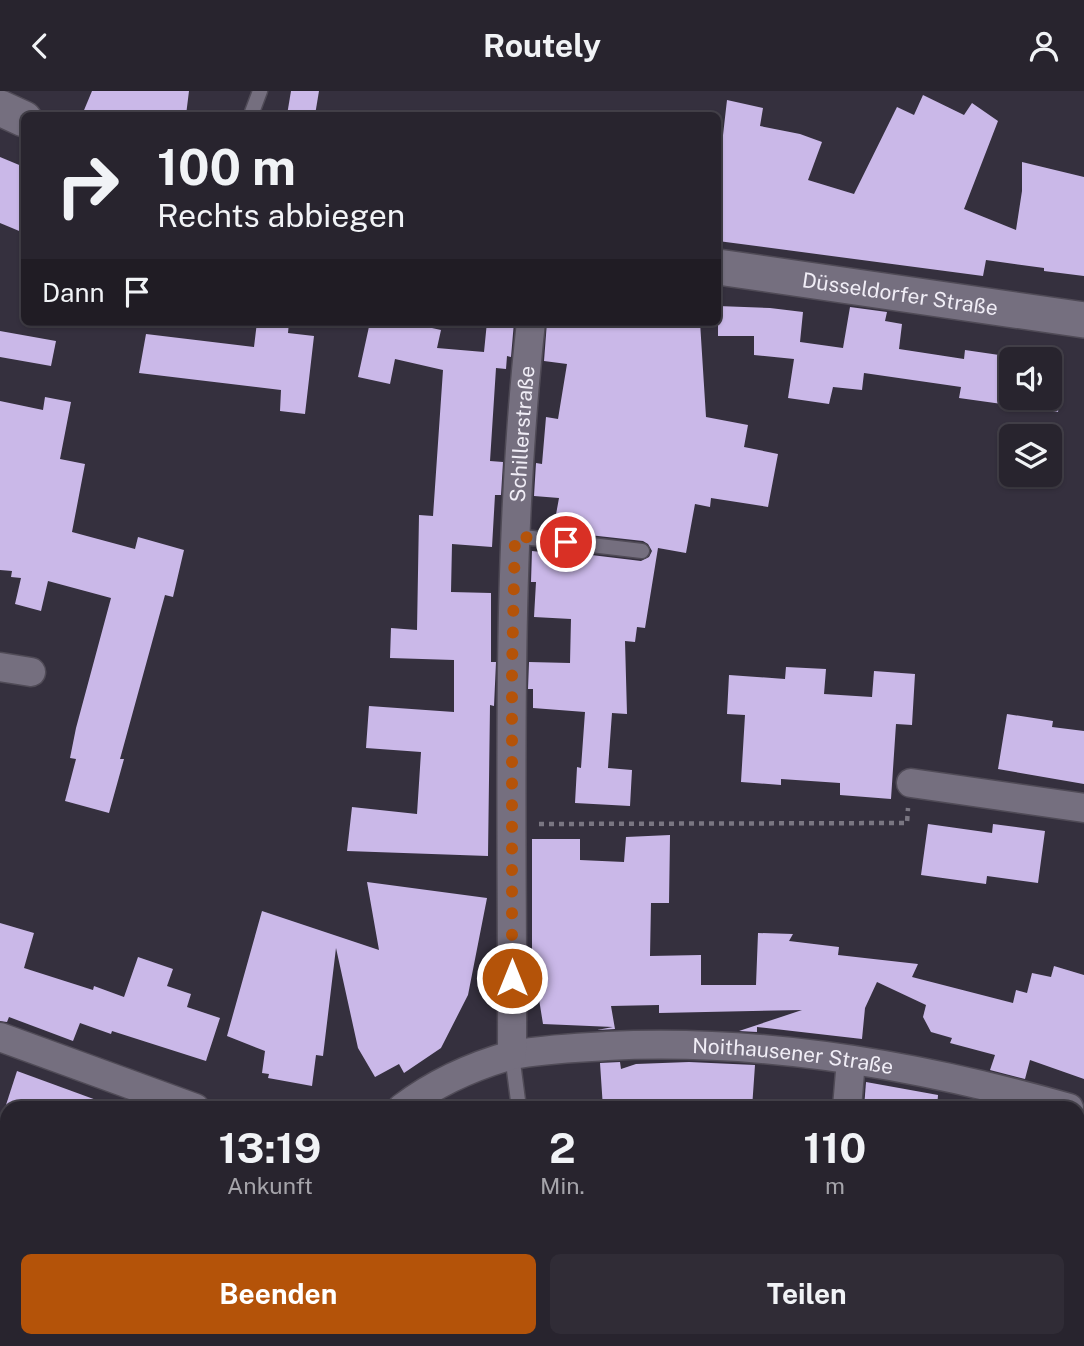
<!DOCTYPE html>
<html lang="de">
<head>
<meta charset="utf-8">
<style>
	:root { --surface:#28242e; --page:#302c36; --text:#f1f3f6; --muted:#a5a4aa; --line:#44414a; --accent:#b45309 }
	body { margin:0; font-family:"Public Sans",sans-serif; background:var(--page); color:var(--text); height:100vh; display:flex; flex-direction:column; font-size:26px; white-space:nowrap }
	* { box-sizing:border-box; margin:0 }
	p { font-size:23px; color:var(--muted) }
	.icon { flex:none; width:38px; height:38px; fill:none; stroke:currentColor; stroke-width:2; stroke-linecap:round; stroke-linejoin:round }
	.map { position:relative; flex:1; overflow:hidden }
	.side { position:absolute; left:0px; top:1010px; width:1085px; height:247px; display:flex; flex-direction:column; background:var(--surface); border-radius:21px 21px 0 0; box-shadow:0 2px 5px #0004,0 0 0 2px var(--line) }
	.side>* { flex:none }
	.top-card { position:absolute; left:21px; top:21px; width:700px; height:214px; border-radius:10px; box-shadow:0 2px 5px #0004,0 0 0 2px var(--line); background:#28242e; color:var(--text); overflow:hidden }
	.buttons { position:absolute; left:999px; top:256px; display:grid; gap:14px }
	.buttons a { display:grid; place-items:center; width:63px; height:63px; border-radius:10px; background:var(--surface); box-shadow:0 2px 5px #0004,0 0 0 2px var(--line); font-size:35px }
	.pin { position:absolute; display:grid; place-items:center; width:60px; height:60px; color:#fff; margin:-30px; border:4px solid #fff; border-radius:50%; box-shadow:0 2px 7px #0007 }
	.me { position:absolute; width:77px; margin:-38px; rotate:0deg; stroke-linejoin:round; filter:drop-shadow(0 0 5px #0008) }
	.turn { display:flex; align-items:center; gap:24px; height:147px; padding:0 21px; font-size:32px }
	.turn .icon { width:91px; height:91px; stroke-width:2.5 }
	.turn b { display:block; font-size:49px; line-height:60px }
	.then { display:flex; align-items:center; height:66px; padding:0 21px; background:#0003; gap:14px; font-size:26px }
	.eta { display:flex; justify-content:space-evenly; align-items:center; height:119px; text-align:center }
	.eta b { font-size:42px; font-weight:700; line-height:49px }
	.primary-button { display:flex; gap:14px; margin-top:auto; padding:14px 21px }
	.primary-button a { flex:1; height:80px; border-radius:10px; background:var(--accent); color:#fff; font-size:28px; font-weight:700; line-height:80px; text-align:center }
	.primary-button a+a { background:var(--page); color:var(--text) }
	header { display:flex; justify-content:space-between; align-items:center; height:91px; padding:0 21px; background:var(--surface); font-size:32px; font-weight:700 }
	.map>svg:first-child { display:block }
	.building { fill:#cab8e8 }
	.lines { fill:none; stroke-linecap:round; stroke-linejoin:round }
	.service-casing { stroke:#504b57; stroke-width:17 }
	.minor-casing { stroke:#504b57; stroke-width:31 }
	.tertiary-casing { stroke:#504b57; stroke-width:38 }
	.path { stroke:#7a7682; stroke-width:4.5; stroke-dasharray:5 5; stroke-linecap:butt }
	.service { stroke:#756f7f; stroke-width:14 }
	.minor { stroke:#756f7f; stroke-width:28 }
	.tertiary { stroke:#756f7f; stroke-width:35 }
	.route { stroke:#b45309; stroke-width:12; stroke-dasharray:0 21.6 }
	.labels { text-anchor:middle; dominant-baseline:central; stroke-width:7; stroke-linejoin:round; paint-order:stroke }
	.street-label { font-size:21px; fill:#f0edf6; stroke:#1c1a20 }
</style>
</head>
<body>
<header><svg class="icon" aria-label="back" viewBox="0 0 24 24"><path d="M15 5l-7 7 7 7"/></svg>Routely<svg class="icon" aria-label="person" viewBox="0 0 24 24"><circle cx="12" cy="8" r="4"/><path d="M4 21q1-7 8-7t8 7"/></svg></header>
<div class="map">
<svg width="1084" height="1255" viewBox="0 0 1084 1255">
	<rect width="100%" height="100%" fill="#35303e"/>
	<!-- building -->
	<g class="building">
		<path d="M92 0H189L186 24H82Z"/>
		<path d="M291 0H319L315 24H287Z"/>
		<path d="M923 4 964 24 972 12 998 30 964 118 1016 139 1022 100V71L1084 86V185L1044 180V177L986 169 983 185 718 150V88L727 9 763 17 760 35 800 43 822 51 808 89 854 103 897 16 914 24Z"/>
		<path d="M0 66 24 76V142L0 132Z"/>
		<path d="M718 215 770 217 803 221 800 251 843 257 850 216 887 221 885 230 902 233 899 258 964 268 965 259 1027 268H1012V306H1050V271L1064 273 1058 321 959 307 961 296 864 282 862 299 833 296 829 313 788 307 794 268 754 264V245H718Z"/>
		<path d="M257 231H289L288 242 314 245 305 323 280 320 281 299 139 282 146 243 254 256Z"/>
		<path d="M370 231H405L441 239 437 257 484 261 487 231H514L511 266 507 265 506 278 496 277 490 370 503 371 501 404H495L492 456 452 453 451 501 491 502V571H496L494 615 490 614 488 765 347 760 352 716 417 723 421 661 366 657 369 615 454 621V569L390 567 391 537 417 539 419 424 433 425 443 279 395 268 390 293 358 286Z"/>
		<path d="M547 231H700L706 326 748 334 744 356 778 363 768 416 711 407 710 416 695 413 686 462 658 457 645 537 637 536 635 551 625 550 627 623 612 622 608 677 632 679 630 715 575 712 577 676 581 677 585 621 533 617V598H528L529 571 570 572 571 528 534 526 536 491H531L532 460 550 462V459L641 470 649 466 652 460 648 453 643 450 553 440 559 407 534 405 536 372 542 373 546 326 558 328 567 273 544 270Z"/>
		<path d="M0 240 56 250 51 275 0 266Z"/>
		<path d="M45 306 71 311 60 368 85 373 72 441 135 458 138 446 184 459 173 506 165 504 120 668H124L109 722 65 710 76 668 70 667 76 637 111 507 48 490 41 520 15 513 21 487 11 486 12 480 0 479V310L43 319Z"/>
		<path d="M786 576 826 578 824 603 872 606 874 580 915 583 912 634 896 633 891 708 840 704V692L781 688V694L741 691 745 624 727 623 729 584 785 588Z"/>
		<path d="M1007 623 1053 630 1052 636 1084 640V693L998 678Z"/>
		<path d="M928 733 992 742 993 733 1045 740 1038 792 987 785 986 793 921 784Z"/>
		<path d="M670 744 669 812H651L650 865 701 864V894H756L758 842 793 843 789 850 839 856 838 864 918 873 912 886 1013 912 1016 899 1027 902 1032 882 1051 886 1054 875 1084 884V988L1030 969 1025 988 990 979 995 964 950 952 952 947 931 941 923 926 926 914 877 891 865 917 862 948 757 936V941L739 940 802 919 659 922V914L611 915 615 938 597 939 613 936 543 933 535 883H532V748H580V769L624 771 626 746Z"/>
		<path d="M367 791 487 807 468 904 441 957 404 982 399 973 375 986 358 957 336 857 323 965 316 964 312 995 268 987 269 983 262 982 265 960 227 945 262 820 379 859Z"/>
		<path d="M0 832 34 842 24 877 93 899 94 895 124 906 138 866 173 878 167 895 191 903 187 916 220 927 206 970 112 940 111 943 80 932 73 950 9 926 7 931 0 930Z"/>
		<path d="M620 971 621 978 636 973 689 971 755 974 752 1017H603L600 972Z"/>
		<path d="M17 980 110 1014V1017H5Z"/>
		<path d="M866 991 938 1004 937 1017H864Z"/>
	</g>
	<g class="lines">
		<!-- service casing -->
		<g class="service-casing">
			<g id="service">
				<path d="M251 24 260 0"/>
				<path d="M515 445 642 460"/>
				<path d="M512 964 519 1017"/>
				<path d="M553 1250 554 1255"/>
			</g>
		</g>
		<!-- minor casing -->
		<g class="minor-casing">
			<g id="minor">
				<path d="M0 576 31 581"/>
				<path d="M911 692 1084 717"/>
				<path d="M0 946 195 1017"/>
				<path id="s1" d="M512 964C543 958 575 957 607 955 763 947 919 974 1069 1017"/>
				<path id="s2" d="M402 1017C435 992 473 975 512 964 513 720 504 474 531 231"/>
				<path d="M847 1017 851 969"/>
				<path d="M391 1250V1255"/>
				<path d="M828 1255V1250"/>
			</g>
		</g>
		<!-- tertiary casing -->
		<g class="tertiary-casing">
			<g id="tertiary">
				<path d="M0 17 24 28"/>
				<path id="s3" d="M718 176 1084 229"/>
			</g>
		</g>
		<!-- path -->
		<path class="path" d="M539 733 907 732 908 717"/>
		<!-- service -->
		<use href="#service" class="service"/>
		<!-- minor -->
		<use href="#minor" class="minor"/>
		<!-- tertiary -->
		<use href="#tertiary" class="tertiary"/>
	</g>
	<g class="lines">
		<!-- route -->
		<path class="route" d="M512 887V578L515 445 566 451"/>
	</g>
	<g class="labels">
		<!-- street labels -->
		<g class="street-label">
			<text stroke="none"><textPath href="#s3" startOffset="184">Düsseldorfer Straße</textPath></text>
			<text stroke="none"><textPath href="#s2" startOffset="744">Schillerstraße</textPath></text>
			<text stroke="none"><textPath href="#s1" startOffset="282">Noithausener Straße</textPath></text>
		</g>
	</g>
</svg>
<div class="buttons">
<a><svg class="icon" aria-label="sound" viewBox="0 0 24 24"><path d="M4 9h4l5-4v14l-5-4H4zM17 9q2 3 0 6"/></svg></a>
<a><svg class="icon" aria-label="layers" viewBox="0 0 24 24"><path d="M12 4l9 5-9 5-9-5zM3 14l9 5 9-5"/></svg></a>
</div>
<div class="pin" style="left:566px;top:451px;background:#d93025"><svg class="icon" aria-label="arrive" viewBox="0 0 24 24"><path d="M6 21V4h12l-3 4 3 4H6"/></svg></div>
<svg class="me" style="left:512px;top:887px" viewBox="-20 -20 40 40"><circle r="17" fill="#b45309" stroke="#fff" stroke-width="3"/><path d="M0-11L8 9 0 5-8 9z" fill="#fff"/></svg>
<div class="top-card">
<div class="turn"><svg class="icon" aria-label="right" viewBox="0 0 24 24"><path d="M7 20v-9h11M14 6l5 5-5 5"/></svg><div><b>100 m</b>Rechts abbiegen</div></div>
<div class="then">Dann<svg class="icon" aria-label="arrive" viewBox="0 0 24 24"><path d="M6 21V4h12l-3 4 3 4H6"/></svg></div>
</div>
<section class="side">
<div class="eta">
<div><b>13:19</b><p>Ankunft</p></div>
<div><b>2</b><p>Min.</p></div>
<div><b>110</b><p>m</p></div>
</div>
<div class="primary-button"><a>Beenden</a><a>Teilen</a></div>
</section>
</div>
</body>
</html>
